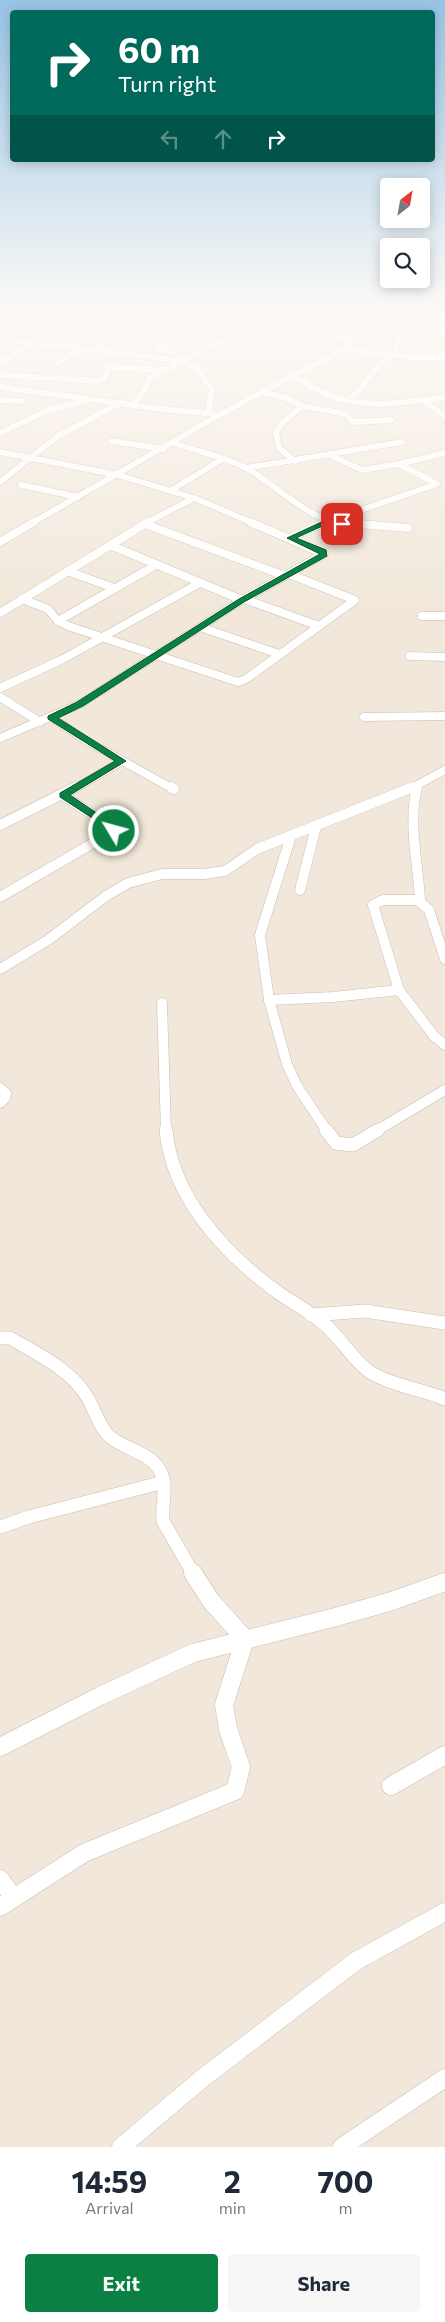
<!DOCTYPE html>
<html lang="en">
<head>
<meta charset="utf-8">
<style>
	:root { --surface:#fff; --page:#f6f6f7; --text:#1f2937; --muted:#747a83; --accent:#0b8043 }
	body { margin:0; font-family:Commissioner,sans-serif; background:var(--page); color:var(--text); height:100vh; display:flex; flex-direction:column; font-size:19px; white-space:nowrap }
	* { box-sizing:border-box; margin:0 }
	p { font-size:16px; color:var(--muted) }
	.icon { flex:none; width:28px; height:28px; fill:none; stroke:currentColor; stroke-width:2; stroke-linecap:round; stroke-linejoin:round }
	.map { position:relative; height:2147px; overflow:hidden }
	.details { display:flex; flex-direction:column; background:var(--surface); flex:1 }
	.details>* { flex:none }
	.top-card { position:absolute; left:10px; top:10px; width:425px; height:152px; border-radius:5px; box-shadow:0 2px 12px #0003; background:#00695c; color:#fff; overflow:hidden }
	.needle { width:32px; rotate:31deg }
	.buttons { position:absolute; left:380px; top:178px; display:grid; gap:10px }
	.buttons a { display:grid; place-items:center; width:50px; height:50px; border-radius:5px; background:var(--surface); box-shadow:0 2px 12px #0003; font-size:25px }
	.pin { position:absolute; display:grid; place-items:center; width:42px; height:42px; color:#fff; margin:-21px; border-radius:10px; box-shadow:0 2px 8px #0006 }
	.me { position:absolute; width:55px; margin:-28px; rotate:307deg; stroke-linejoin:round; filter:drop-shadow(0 0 4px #0008) }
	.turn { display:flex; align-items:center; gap:18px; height:105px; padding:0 25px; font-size:22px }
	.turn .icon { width:65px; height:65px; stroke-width:2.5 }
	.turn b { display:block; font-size:35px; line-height:42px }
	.lanes { display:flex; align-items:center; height:48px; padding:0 25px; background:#0003; justify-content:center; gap:25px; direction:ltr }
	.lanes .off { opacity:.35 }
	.eta { display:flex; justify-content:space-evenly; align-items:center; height:85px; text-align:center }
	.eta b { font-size:30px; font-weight:700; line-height:35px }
	.button { display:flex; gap:10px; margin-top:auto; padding:10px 25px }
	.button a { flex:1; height:58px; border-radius:5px; background:var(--accent); color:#fff; font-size:20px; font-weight:700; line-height:58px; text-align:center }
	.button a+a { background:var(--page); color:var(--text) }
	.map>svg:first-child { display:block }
	.residential { fill:#f1e7da }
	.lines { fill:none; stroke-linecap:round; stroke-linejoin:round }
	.minor-far4-casing { stroke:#ccbdb2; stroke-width:7 }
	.minor-far3-casing { stroke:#ccbdb2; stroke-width:9 }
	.minor-far2-casing { stroke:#ccbdb2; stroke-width:11 }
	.minor-far1-casing { stroke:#ccbdb2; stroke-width:14 }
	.minor-casing { stroke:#ccbdb2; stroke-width:19 }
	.minor-far4 { stroke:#fff; stroke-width:6 }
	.minor-far3 { stroke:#fff; stroke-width:8 }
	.minor-far2 { stroke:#fff; stroke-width:10 }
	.minor-far1 { stroke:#fff; stroke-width:13 }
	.minor { stroke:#fff; stroke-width:18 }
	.route { fill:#0b8043; stroke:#07532c }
</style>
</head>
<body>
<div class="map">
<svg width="445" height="2147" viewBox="0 0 445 2147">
	<rect width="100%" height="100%" fill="#faf5eb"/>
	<!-- residential -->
	<rect class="residential" x="0" y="318" width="445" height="1829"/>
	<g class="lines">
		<!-- minor-far4 casing -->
		<g class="minor-far4-casing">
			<g id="minor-far4">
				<path d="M362 318 398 325 445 330"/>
				<path d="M263 319 350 341"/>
				<path d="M134 322 206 333 231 318"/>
				<path d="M0 323 19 326 0 336"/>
				<path d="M0 339 184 361 197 369 212 389 208 413"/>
				<path d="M57 339 86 318"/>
				<path d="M163 343 157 349 171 352"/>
				<path d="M341 349 411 357H445"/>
				<path d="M93 350 134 322 102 318"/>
				<path d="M0 362 32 343"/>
				<path d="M58 364 80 349"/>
				<path d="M0 375 98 381 103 380 109 367 165 370"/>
				<path d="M294 375C344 413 387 405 445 397"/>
				<path d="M0 387 161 409 215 414"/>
				<path d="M263 392 286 398 302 406 346 414 353 422 391 420"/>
				<path d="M0 400 21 401"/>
				<path d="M422 400 445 416"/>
				<path d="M349 401 386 358 392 356 402 332 394 318"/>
				<path d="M133 404 143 392 149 379 206 348 249 330 264 318"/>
				<path d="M0 433 44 412 86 400"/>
				<path d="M111 441 163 449"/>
				<path d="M173 443C194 450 229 458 246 468 278 486 302 515 339 523"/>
				<path d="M0 452 118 475 194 498 253 523"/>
				<path d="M295 461 279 448 276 433 281 424 302 406"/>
				<path d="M399 464 445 453"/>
				<path d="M246 468 402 442"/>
				<path d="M0 482 58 436 122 402"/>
				<path d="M21 485 78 497"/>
				<path d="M170 491 221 460"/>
				<path d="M32 523 221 414 330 356 383 323"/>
				<path d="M146 523 194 498"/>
				<path d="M323 523 437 484 399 464 362 470 330 455"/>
			</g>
		</g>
		<!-- minor-far3 casing -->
		<g class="minor-far3-casing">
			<g id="minor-far3">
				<path d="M334 522 408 528"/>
				<path d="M145 524 285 576"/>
				<path d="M290 538 325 522"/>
				<path d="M0 542 34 522"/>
				<path d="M110 545 242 600"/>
				<path d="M67 571 114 588"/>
				<path d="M22 599 48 609 58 621 68 626 238 682 246 679 355 600 289 574"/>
				<path d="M244 599 319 626"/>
				<path d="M0 613 148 522"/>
				<path d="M422 616H445"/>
				<path d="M58 621 156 565"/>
				<path d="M200 627 279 654"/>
				<path d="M410 656 445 657"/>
				<path d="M0 688 63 659 198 584"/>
				<path d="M0 697 40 722"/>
				<path d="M51 717 85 740 173 789"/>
				<path d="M364 717 445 716"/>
				<path d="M0 738 80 704 242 600 324 554 250 522"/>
				<path d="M74 789 122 761"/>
				<path d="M410 789 445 770"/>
				<path d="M417 789 418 785"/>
			</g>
		</g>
		<!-- minor-far2 casing -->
		<g class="minor-far2-casing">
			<g id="minor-far2">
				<path d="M171 787 174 789"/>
				<path d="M417 787C408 825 418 862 420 900H383L373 905 399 990 434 1036 445 1045"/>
				<path d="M0 825 76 787"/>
				<path d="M291 836 260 935 269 1000 287 1064 297 1086 327 1131"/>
				<path d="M300 890 316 827"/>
				<path d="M0 897 114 831 113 828 63 795"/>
				<path d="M419 901 429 910 445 959"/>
				<path d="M0 969 48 940 106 896 128 883 162 874H204L225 871 257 849 413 787"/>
				<path d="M269 1000 333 997 399 990"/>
				<path d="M162 1003 166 1131"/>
				<path d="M0 1088 6 1093 5 1098 0 1103"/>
				<path d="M376 1131 445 1090"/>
			</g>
		</g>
		<!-- minor-far1 casing -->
		<g class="minor-far1-casing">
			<g id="minor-far1">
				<path d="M166 1130C172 1197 224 1253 276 1291 291 1302 309 1311 323 1323 341 1337 351 1359 370 1372 393 1386 421 1389 445 1399"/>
				<path d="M326 1130 336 1143 353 1145 378 1130"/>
				<path d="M311 1315 365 1311 445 1323"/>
				<path d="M0 1338H10C37 1354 68 1368 86 1395 94 1407 98 1425 108 1435 122 1449 148 1451 159 1469 169 1485 161 1503 163 1521L194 1575"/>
				<path d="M0 1527 29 1517 164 1482"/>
			</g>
		</g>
		<!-- minor casing -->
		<g class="minor-casing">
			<g id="minor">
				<path d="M193 1573 211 1601 245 1639"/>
				<path d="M0 1747 100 1696 193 1653 336 1617 392 1601 445 1582"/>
				<path d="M391 1786 445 1755"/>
				<path d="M0 1879 13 1897"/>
				<path d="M0 1907 84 1853 235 1791 241 1767 228 1729 224 1705 245 1639"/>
				<path d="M121 2147 204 2077 356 1961 445 1912"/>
				<path d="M342 2147 445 2078"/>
			</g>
		</g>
		<!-- minor-far4 -->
		<use href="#minor-far4" class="minor-far4"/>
		<!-- minor-far3 -->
		<use href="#minor-far3" class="minor-far3"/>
		<!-- minor-far2 -->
		<use href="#minor-far2" class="minor-far2"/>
		<!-- minor-far1 -->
		<use href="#minor-far1" class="minor-far1"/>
		<!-- minor -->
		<use href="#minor" class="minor"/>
	</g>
	<!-- sky -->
	<linearGradient id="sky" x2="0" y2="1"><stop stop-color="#98c4e6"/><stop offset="0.51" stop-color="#fdfaf6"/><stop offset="1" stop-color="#fdfaf6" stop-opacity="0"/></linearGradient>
	<rect width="445" height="618" fill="url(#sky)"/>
	<!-- route -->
	<path class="route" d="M328 519 346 524 342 526 329 523 296 538 326 550 327 556 244 602 83 706 58 718 126 761 70 795 116 826 119 831 117 833H111L109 829 60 797V793L115 761 48 719V716L77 702 239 599 320 554 287 538Z"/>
</svg>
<div class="buttons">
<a><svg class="needle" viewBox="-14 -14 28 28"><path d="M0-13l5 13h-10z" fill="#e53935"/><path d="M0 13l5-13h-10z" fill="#747a83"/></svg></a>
<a><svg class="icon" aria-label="search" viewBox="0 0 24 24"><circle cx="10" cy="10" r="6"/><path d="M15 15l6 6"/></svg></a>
</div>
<div class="pin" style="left:342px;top:524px;background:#d93025"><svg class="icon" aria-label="arrive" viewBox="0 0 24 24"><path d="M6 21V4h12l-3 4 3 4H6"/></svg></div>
<svg class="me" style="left:114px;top:831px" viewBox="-20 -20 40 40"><circle r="17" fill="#0b8043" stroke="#fff" stroke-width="3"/><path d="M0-11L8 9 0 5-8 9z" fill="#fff"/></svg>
<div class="top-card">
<div class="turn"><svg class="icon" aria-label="right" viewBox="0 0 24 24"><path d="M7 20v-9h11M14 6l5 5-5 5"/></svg><div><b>60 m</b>Turn right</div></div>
<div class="lanes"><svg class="icon off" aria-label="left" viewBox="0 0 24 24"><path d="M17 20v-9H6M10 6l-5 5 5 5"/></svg><svg class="icon off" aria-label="ahead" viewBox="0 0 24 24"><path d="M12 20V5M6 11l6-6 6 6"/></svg><svg class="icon" aria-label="right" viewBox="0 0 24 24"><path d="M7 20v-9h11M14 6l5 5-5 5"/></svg></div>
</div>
</div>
<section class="details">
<div class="eta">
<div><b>14:59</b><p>Arrival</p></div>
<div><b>2</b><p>min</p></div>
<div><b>700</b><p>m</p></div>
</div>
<div class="button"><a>Exit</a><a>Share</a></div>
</section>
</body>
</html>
